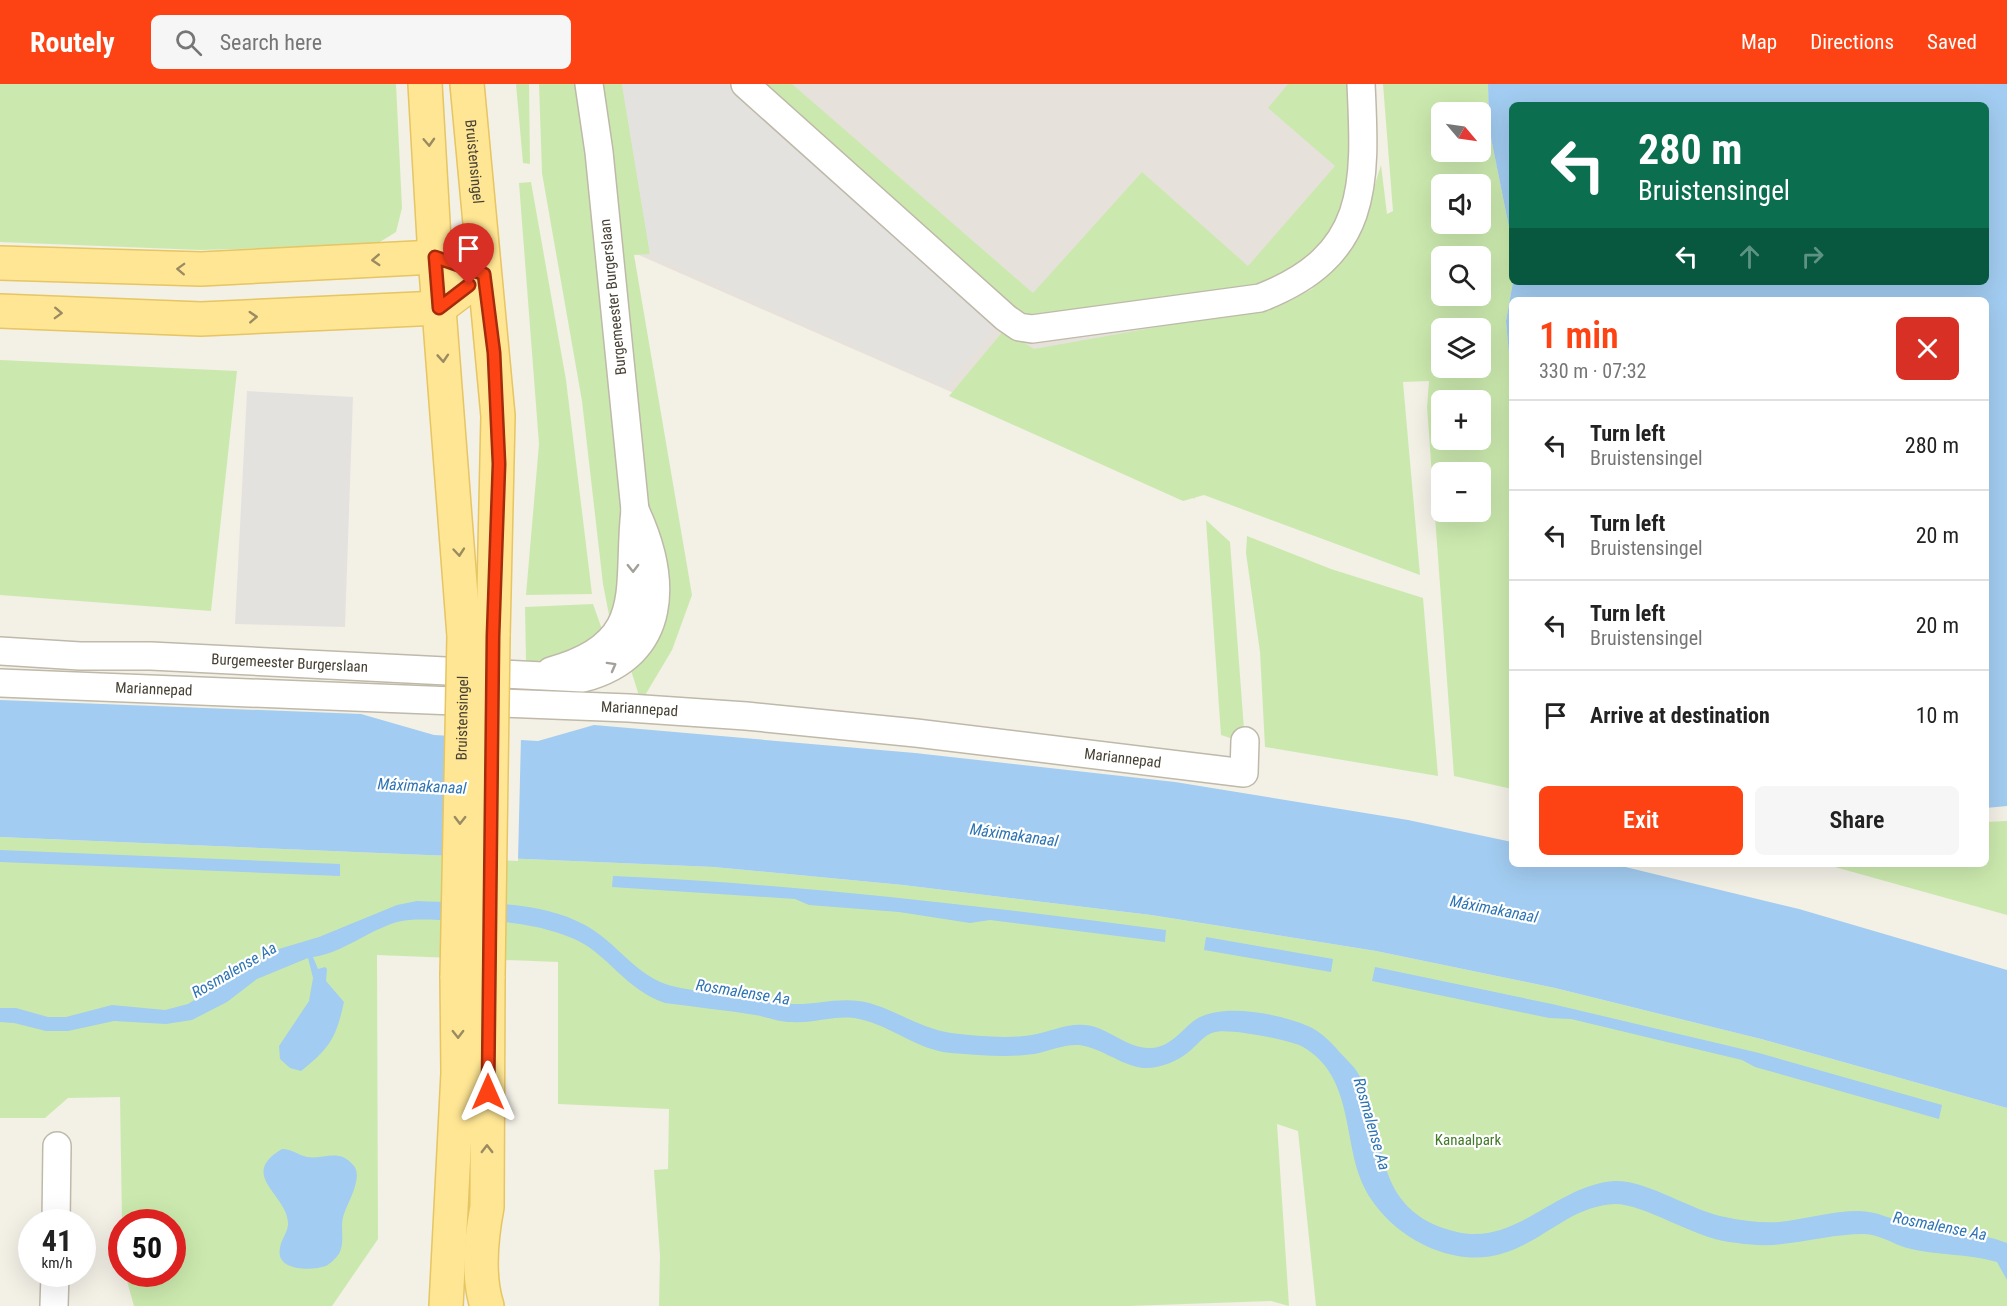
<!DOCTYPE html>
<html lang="en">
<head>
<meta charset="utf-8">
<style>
	:root { --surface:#fff; --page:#f6f6f6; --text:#222; --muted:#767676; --line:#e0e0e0; --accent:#fd4314 }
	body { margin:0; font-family:"Roboto Condensed",sans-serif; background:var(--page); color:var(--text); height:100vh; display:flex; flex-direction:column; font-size:22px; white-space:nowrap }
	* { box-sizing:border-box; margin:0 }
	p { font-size:20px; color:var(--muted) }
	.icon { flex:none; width:33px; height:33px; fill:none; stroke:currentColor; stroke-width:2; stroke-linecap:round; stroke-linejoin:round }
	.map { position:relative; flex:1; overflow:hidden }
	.details { position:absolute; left:1509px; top:213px; width:480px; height:570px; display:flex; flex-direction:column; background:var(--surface); border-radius:9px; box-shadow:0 6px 24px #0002 }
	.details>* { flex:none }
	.top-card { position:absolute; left:1509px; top:18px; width:480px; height:183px; border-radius:9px; box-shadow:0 6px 24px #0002; background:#0b6e4f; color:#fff; overflow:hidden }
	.needle { width:39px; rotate:119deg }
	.buttons { position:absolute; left:1431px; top:18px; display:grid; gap:12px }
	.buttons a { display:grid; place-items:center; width:60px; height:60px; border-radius:9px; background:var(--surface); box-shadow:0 6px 24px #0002; font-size:30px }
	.speed { position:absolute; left:18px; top:1125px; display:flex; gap:12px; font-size:30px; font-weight:700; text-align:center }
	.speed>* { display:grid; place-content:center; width:78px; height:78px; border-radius:50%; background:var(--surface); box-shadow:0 6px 24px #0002; line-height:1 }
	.speed small { font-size:15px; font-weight:400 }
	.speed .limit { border:9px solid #d22; background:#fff; color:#111 }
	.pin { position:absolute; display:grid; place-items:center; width:51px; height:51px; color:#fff; margin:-62px -26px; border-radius:50% 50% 50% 0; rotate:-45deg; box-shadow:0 0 6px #0007 }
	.pin .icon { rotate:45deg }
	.me { position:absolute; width:66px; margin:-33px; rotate:0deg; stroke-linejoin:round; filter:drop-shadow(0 0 4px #0008) }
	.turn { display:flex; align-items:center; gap:21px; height:126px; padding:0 30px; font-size:27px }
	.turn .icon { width:78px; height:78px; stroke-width:2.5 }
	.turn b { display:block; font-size:42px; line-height:51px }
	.lanes { display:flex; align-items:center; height:57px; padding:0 30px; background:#0003; justify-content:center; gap:30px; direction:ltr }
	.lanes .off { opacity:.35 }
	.round { display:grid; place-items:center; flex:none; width:63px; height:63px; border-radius:9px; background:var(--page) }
	.overview { display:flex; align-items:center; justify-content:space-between; height:102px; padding:0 30px }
	h1 { font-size:36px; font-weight:600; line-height:45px; color:var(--accent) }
	.primary-button { display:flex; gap:12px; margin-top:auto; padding:12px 30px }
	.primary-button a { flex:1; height:69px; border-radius:9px; background:var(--accent); color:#fff; font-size:24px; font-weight:600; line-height:69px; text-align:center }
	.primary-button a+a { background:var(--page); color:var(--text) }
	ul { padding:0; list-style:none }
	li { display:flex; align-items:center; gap:18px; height:90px; padding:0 30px; border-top:2px solid var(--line) }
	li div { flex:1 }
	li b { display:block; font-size:22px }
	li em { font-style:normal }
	header { display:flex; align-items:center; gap:36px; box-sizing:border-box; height:84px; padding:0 30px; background:var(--accent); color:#fff }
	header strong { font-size:28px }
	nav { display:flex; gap:33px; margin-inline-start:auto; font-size:21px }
	.search { width:420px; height:54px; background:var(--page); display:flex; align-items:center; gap:15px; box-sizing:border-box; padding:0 21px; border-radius:9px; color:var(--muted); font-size:22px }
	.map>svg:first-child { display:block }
	.industrial { fill:#e6e2db }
	.green { fill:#cbe9ae; fill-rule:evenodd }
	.parking { fill:#e4e2df }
	.water { fill:#a2ccf1 }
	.pier { fill:#f3f0e6 }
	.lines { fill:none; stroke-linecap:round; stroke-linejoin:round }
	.minor-casing { stroke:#bfb9a9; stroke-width:30 }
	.major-casing { stroke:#e6c562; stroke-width:36 }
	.minor { stroke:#fff; stroke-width:27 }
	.major { stroke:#ffe694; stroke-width:33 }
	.major-bridge-casing { stroke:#e6c562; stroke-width:36; stroke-linecap:butt }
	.major-bridge { stroke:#ffe694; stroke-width:33 }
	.oneway { stroke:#9a8b60 }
	.oneway2 { stroke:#a3a09a }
	.route-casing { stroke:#a42c0d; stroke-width:15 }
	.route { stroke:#fd4314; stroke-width:10 }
	.labels { text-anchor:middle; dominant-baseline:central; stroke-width:4.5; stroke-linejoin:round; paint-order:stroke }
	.street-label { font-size:15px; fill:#474135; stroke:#fff }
	.park-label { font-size:15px; fill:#427928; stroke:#fff }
	.water-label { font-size:16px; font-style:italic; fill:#2d74b4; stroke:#fff }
</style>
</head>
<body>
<header>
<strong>Routely</strong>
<div class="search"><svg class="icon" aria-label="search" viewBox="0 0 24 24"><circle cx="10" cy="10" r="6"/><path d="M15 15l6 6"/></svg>Search here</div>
<nav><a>Map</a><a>Directions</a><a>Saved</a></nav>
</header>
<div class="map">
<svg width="2007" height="1222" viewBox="0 0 2007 1222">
	<rect width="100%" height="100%" fill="#f3f0e6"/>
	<!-- industrial -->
	<path class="industrial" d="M612 0H1355L1356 71 1179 265 1195 415 632 168Z"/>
	<!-- green -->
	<g class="green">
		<path d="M0 0H396L402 124 396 148 375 161 200 166 0 158Z"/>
		<path d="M516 0H529L530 80 523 79Z"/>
		<path d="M539 0H580L626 460 611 541 603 500 582 317 542 89Z"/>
		<path d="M598 0H622L650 170 634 171 692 511 672 566 641 618 629 580 641 402Z"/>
		<path d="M761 0H792L1033 209 1142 88 1248 182 1335 82 1268 24 1288 0H1350L1349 116 1329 157 1283 199 1028 237Z"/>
		<path d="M1383 0H1488L1489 44 1512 158 1513 198 1506 237 1512 304V705L1454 692 1427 323 1429 297 1403 298 1420 491 1204 411 1183 417 949 312 1004 246 1034 265 1263 224 1290 217 1312 205 1345 169 1361 145 1381 81 1387 130 1393 127ZM1442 28H1480V68H1442ZM1442 100H1480V140H1442ZM1442 172H1480V212H1442ZM1442 244H1480V284H1442ZM1442 316H1480V356H1442ZM1442 388H1480V428H1442Z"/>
		<path d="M531 98 566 296 592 510 526 511 539 360 519 99Z"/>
		<path d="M0 276 237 287 211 527 0 511Z"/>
		<path d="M1206 436 1230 458 1245 659 1221 651Z"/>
		<path d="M1247 452 1331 485 1423 514 1438 692 1265 663 1260 568 1246 469Z"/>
		<path d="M593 520 604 551 570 574 526 578 525 523Z"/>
		<path d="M2007 737V831L1824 780H1986V738Z"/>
		<path d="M0 753 714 783 903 801 1151 831 1376 867 1555 904 1761 955 2007 1024V1222H1316L1298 1047 1277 1040 1289 1222 1271 1217 1128 1222H659L660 1172 654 1086 668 1085 669 1025 558 1020V878L377 871 378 1155 332 1222H134L125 1190H172V1138H122L120 1013 68 1014 45 1034H0Z"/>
	</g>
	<!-- parking -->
	<g class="parking">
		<path d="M622 0H734L997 242 944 302 650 170Z"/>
		<path d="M247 307 353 313 345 543 235 540Z"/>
	</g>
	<!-- water -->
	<g class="water">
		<path d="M1488 0H2007V722L1986 724V216H1512V304L1506 237 1513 198H1986V21H1512V158L1489 44Z"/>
		<path d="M0 616 361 630 434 651 538 657 594 641 915 669 1175 698 1408 736 1512 758V780H1613L1799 825 2007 886V1024L1761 955 1555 904 1376 867 1151 831 903 801 714 783 0 753Z"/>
		<path d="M0 766 340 780V792L0 778Z"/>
		<path d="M613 792C798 800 982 822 1166 846L1165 858 990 836 970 839 899 828 809 821 795 815 612 803Z"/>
		<path d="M417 817C471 820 536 814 585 841 617 858 636 893 672 902 695 908 720 908 743 911 760 914 779 921 796 920 817 920 837 914 859 917 889 921 917 944 951 949 977 952 1007 955 1032 951 1050 948 1066 939 1085 941 1109 943 1126 965 1151 964 1171 963 1180 947 1195 936 1221 918 1280 930 1308 942 1319 947 1328 955 1336 964 1343 973 1354 981 1359 991 1389 1051 1368 1127 1457 1148 1516 1162 1558 1100 1615 1097 1647 1096 1692 1127 1725 1133 1742 1137 1762 1139 1779 1138 1806 1135 1831 1127 1859 1127 1876 1127 1894 1136 1910 1141 1943 1149 1976 1147 2007 1159V1196L1997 1178C1968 1169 1936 1172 1907 1164 1893 1160 1879 1150 1864 1150 1836 1150 1810 1157 1782 1160 1766 1163 1745 1160 1729 1158 1693 1153 1644 1120 1615 1120 1556 1122 1526 1187 1453 1171 1413 1163 1372 1130 1359 1091 1344 1047 1350 990 1303 963 1291 956 1229 944 1215 948 1204 951 1199 959 1191 966 1179 977 1159 985 1143 984 1120 981 1102 964 1079 961 1064 960 1049 967 1034 970 1008 974 978 971 951 969 917 966 892 942 859 935 837 930 814 940 792 938 779 938 767 933 755 931 725 926 694 923 665 919 625 906 607 868 572 854 531 837 490 836 447 836 431 836 413 834 397 838 367 847 345 868 313 873L318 885 325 883 327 885 326 897 344 918C336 954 330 964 301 987L290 984 280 975 279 962 309 917 313 894 308 874 257 895 227 918 192 936 166 940 114 937 68 947H46L14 939 0 938V924H16L48 933H66L112 921 165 926 188 920 272 867 319 853 397 821Z"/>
		<path d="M1206 853 1333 875 1331 888 1204 866Z"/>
		<path d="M1375 883 1552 920 1759 969 1942 1021 1939 1035 1755 983 1742 976 1571 935 1549 934 1372 897Z"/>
		<path d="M282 1065C292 1065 298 1071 307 1073 323 1076 339 1063 354 1082 363 1094 348 1118 344 1130 339 1143 346 1156 339 1170 336 1174 330 1180 326 1182 311 1187 275 1187 280 1164 281 1155 289 1147 288 1138 286 1110 238 1091 282 1065Z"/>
	</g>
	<!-- pier -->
	<path class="pier" d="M446 648 521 653 518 777 443 774Z"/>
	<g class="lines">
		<!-- minor casing -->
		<g class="minor-casing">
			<g id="minor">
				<path d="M745 0 1006 234 1019 243 1032 245 1260 214C1369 172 1366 102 1361 0"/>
				<path id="s1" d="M0 567 80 572H151L583 594C670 571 667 494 635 426"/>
				<path d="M551 587C650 560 626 505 635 426L599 68 589 0"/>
				<path id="s2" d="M0 599 629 624 746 632 916 649 1244 689 1245 657"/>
				<path d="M56 1138 57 1062"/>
				<path d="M54 1222 55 1190"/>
			</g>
		</g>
		<!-- major casing -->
		<g class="major-casing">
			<g id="major">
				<path d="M425 0 435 173 464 552"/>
				<path id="s3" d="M467 0 498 332 493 552"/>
				<path d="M0 179 201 185 435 173 454 180"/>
				<path d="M0 227 201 235 439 224 484 190"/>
				<path d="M446 1222 458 989 457 892"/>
				<path d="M487 1222C477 1191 481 1155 487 1123L488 892"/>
			</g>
		</g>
		<!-- minor -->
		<use href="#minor" class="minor"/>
		<!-- major -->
		<use href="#major" class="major"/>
		<!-- major-bridge casing -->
		<g class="major-bridge-casing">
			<g id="major-bridge">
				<path id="s4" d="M457 892 464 552"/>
				<path d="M488 892 493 552"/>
			</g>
		</g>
		<!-- major-bridge -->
		<use href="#major-bridge" class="major-bridge"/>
	</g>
	<!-- one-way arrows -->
	<defs><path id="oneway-chevron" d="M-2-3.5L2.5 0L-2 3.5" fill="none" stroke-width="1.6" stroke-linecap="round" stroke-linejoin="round" transform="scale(1.5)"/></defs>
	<g class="oneway">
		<use href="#oneway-chevron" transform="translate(429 58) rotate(87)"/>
		<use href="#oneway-chevron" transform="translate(376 176) rotate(177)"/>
		<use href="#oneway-chevron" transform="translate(181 185) rotate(-178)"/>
		<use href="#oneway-chevron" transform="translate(58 229) rotate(2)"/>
		<use href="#oneway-chevron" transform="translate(253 233) rotate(-3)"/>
		<use href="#oneway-chevron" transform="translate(443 274) rotate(86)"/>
		<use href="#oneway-chevron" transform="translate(459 468) rotate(85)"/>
		<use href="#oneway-chevron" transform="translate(460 736) rotate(91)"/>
		<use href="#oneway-chevron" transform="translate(458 950) rotate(89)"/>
		<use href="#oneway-chevron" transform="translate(487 1065) rotate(-90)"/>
	</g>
	<g class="oneway2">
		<use href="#oneway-chevron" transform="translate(633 484) rotate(89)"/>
		<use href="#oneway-chevron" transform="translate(612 582) rotate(-29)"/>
	</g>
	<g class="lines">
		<!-- route casing -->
		<g class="route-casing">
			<path id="route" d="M469 201 439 224 435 173 484 190 494 269 499 380 493 552 488 1008"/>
		</g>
		<!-- route -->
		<use href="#route" class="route"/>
	</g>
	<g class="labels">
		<!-- street labels -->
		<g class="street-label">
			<text stroke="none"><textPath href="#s3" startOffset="78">Bruistensingel</textPath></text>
			<text transform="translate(613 213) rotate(-96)">Burgemeester Burgerslaan</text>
			<text stroke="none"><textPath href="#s1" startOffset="290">Burgemeester Burgerslaan</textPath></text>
			<text stroke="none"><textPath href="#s2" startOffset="154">Mariannepad</textPath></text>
			<text stroke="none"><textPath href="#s2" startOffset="640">Mariannepad</textPath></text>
			<text stroke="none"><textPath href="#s4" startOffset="258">Bruistensingel</textPath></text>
			<text stroke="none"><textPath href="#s2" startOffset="1126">Mariannepad</textPath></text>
		</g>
		<!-- park labels -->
		<g class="park-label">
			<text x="1468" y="1056">Kanaalpark</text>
		</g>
		<!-- water labels -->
		<g class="water-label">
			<text transform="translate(422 702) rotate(3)">Máximakanaal</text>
			<text transform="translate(1014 751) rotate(8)">Máximakanaal</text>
			<text transform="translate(1494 825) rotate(11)">Máximakanaal</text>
			<text transform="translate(234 886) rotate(-30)">Rosmalense Aa</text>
			<text transform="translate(743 908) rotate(9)">Rosmalense Aa</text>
			<text transform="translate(1372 1040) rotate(74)">Rosmalense Aa</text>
			<text transform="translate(1940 1142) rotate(11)">Rosmalense Aa</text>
		</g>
	</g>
</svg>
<div class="buttons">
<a><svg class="needle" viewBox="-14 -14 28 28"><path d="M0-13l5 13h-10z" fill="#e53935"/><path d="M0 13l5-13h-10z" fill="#767676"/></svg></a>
<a><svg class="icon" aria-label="sound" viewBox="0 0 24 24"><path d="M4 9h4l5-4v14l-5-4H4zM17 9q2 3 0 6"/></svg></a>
<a><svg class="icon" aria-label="search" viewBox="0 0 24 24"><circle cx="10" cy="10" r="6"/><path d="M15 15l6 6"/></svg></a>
<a><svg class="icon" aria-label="layers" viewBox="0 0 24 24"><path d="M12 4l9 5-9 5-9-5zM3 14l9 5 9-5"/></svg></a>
<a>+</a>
<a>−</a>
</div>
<div class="speed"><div>41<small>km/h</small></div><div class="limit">50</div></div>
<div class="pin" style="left:469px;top:201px;background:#d93025"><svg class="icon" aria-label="arrive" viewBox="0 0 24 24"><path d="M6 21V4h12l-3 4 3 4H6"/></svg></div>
<svg class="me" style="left:488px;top:1008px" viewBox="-20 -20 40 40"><path d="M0-17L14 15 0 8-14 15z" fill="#fd4314" stroke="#fff" stroke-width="4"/></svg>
<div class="top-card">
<div class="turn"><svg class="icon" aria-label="left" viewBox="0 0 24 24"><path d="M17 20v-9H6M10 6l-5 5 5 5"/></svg><div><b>280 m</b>Bruistensingel</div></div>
<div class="lanes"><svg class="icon" aria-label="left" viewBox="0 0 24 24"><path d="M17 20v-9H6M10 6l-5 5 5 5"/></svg><svg class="icon off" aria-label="ahead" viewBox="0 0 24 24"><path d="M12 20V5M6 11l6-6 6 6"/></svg><svg class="icon off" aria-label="right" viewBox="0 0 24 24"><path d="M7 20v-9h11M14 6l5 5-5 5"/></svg></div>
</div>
<section class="details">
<div class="overview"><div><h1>1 min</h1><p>330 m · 07:32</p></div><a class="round" style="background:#d93025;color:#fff"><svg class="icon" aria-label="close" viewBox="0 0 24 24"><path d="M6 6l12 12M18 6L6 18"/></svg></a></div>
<ul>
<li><svg class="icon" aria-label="left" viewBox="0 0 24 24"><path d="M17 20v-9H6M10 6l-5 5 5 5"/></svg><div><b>Turn left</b><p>Bruistensingel</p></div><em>280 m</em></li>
<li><svg class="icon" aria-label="left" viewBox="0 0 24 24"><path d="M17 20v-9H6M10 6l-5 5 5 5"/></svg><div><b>Turn left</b><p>Bruistensingel</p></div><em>20 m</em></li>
<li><svg class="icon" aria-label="left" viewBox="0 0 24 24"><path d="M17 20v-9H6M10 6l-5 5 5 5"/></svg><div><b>Turn left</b><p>Bruistensingel</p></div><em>20 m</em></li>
<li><svg class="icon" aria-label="arrive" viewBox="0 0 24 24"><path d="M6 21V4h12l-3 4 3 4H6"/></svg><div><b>Arrive at destination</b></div><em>10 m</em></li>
</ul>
<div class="primary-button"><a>Exit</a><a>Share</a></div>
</section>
</div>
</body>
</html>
